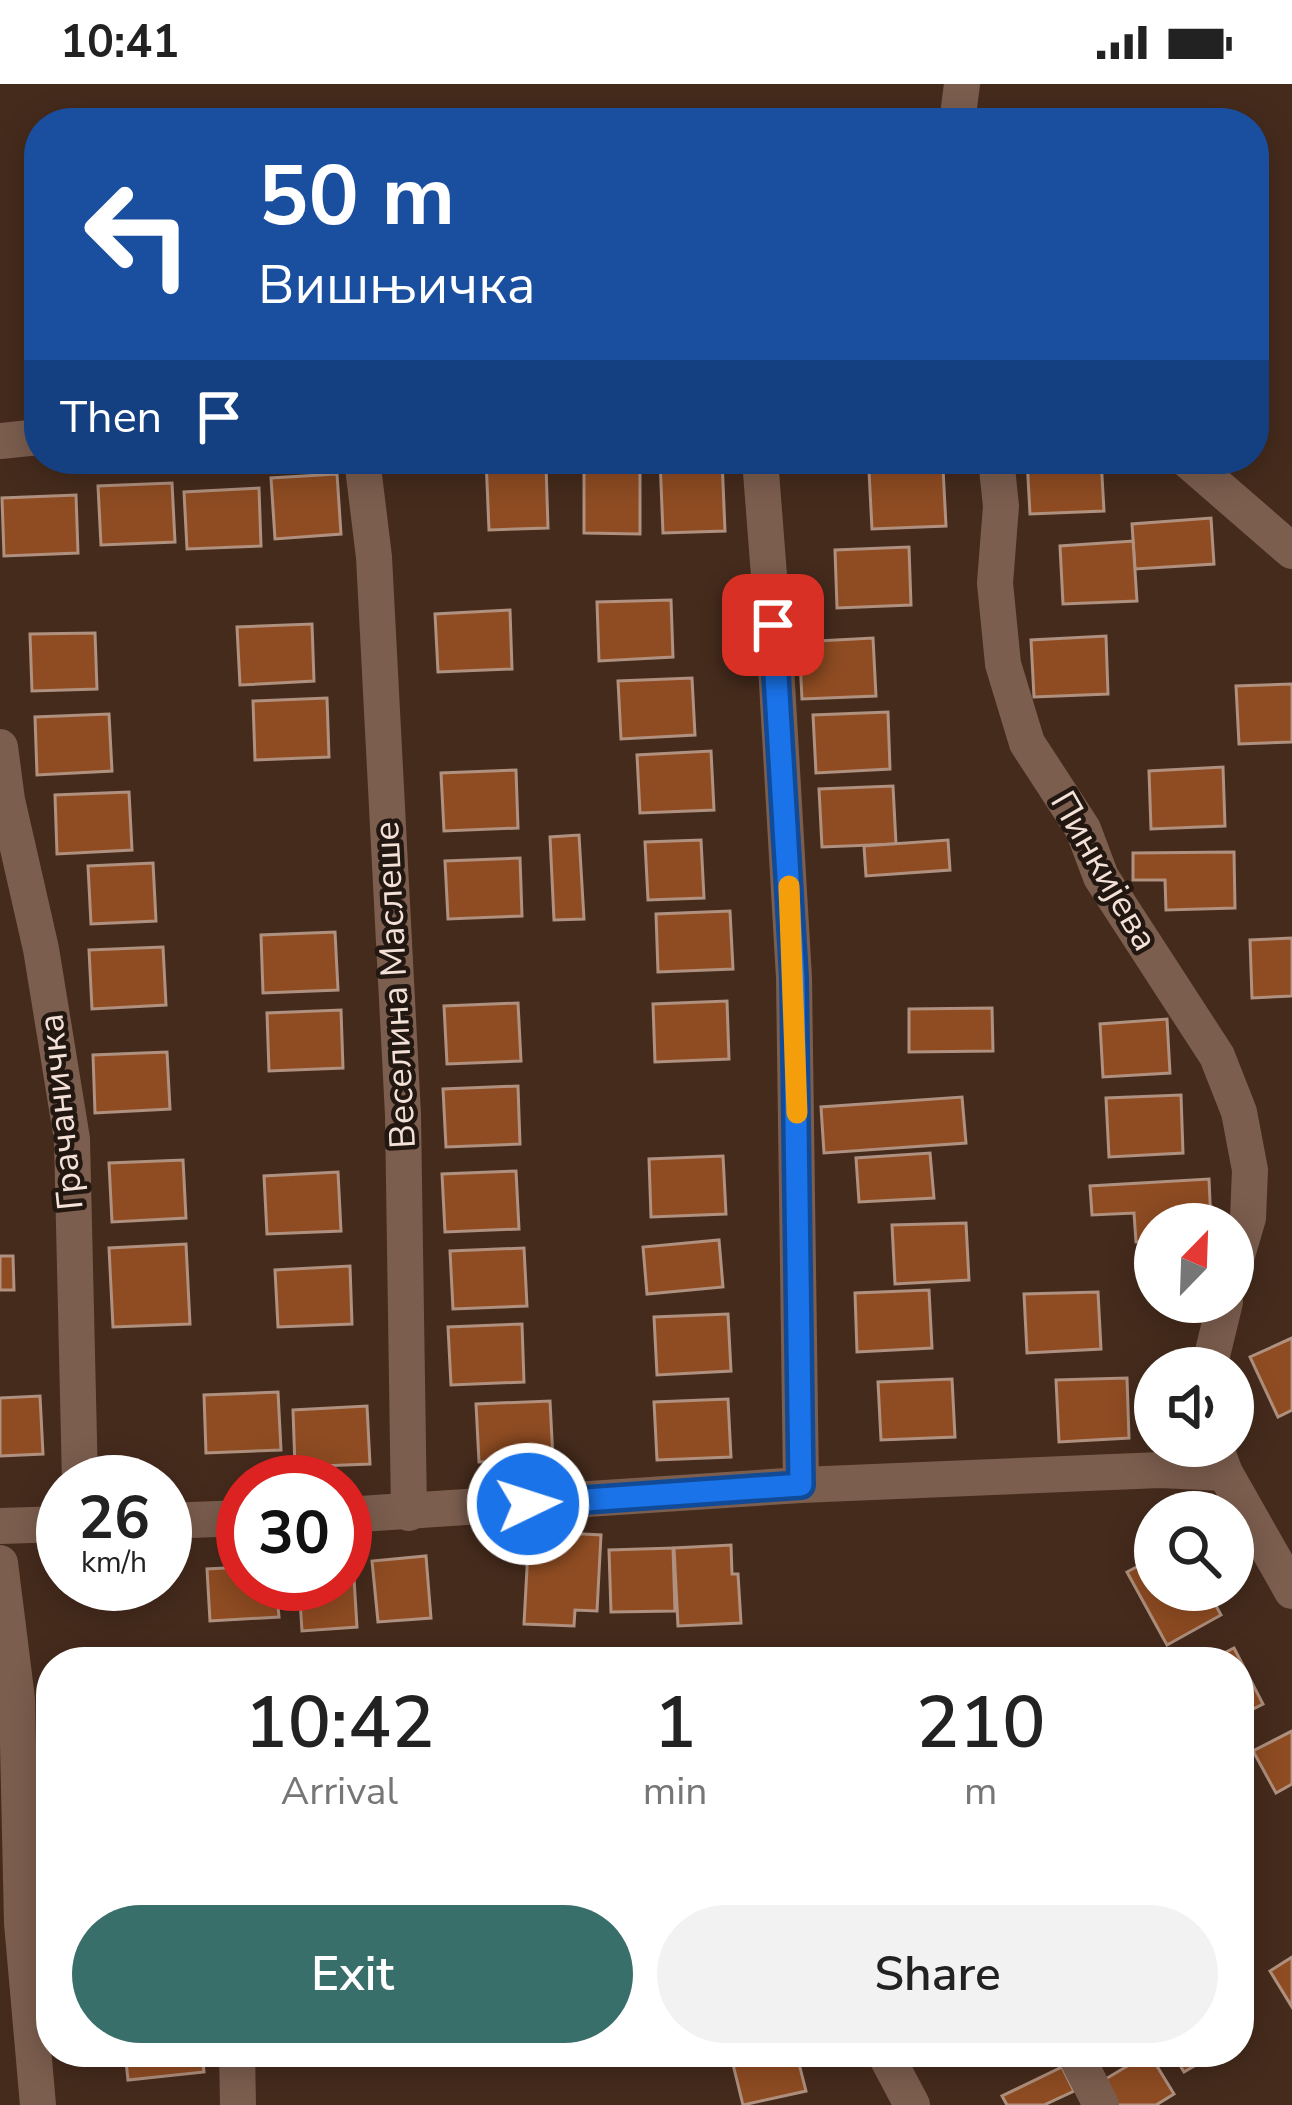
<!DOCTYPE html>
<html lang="en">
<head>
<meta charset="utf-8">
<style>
	:root { --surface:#fff; --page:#f2f2f2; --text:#222; --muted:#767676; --accent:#396f6b }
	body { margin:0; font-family:"Nunito Sans",sans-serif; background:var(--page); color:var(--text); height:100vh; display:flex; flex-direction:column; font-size:45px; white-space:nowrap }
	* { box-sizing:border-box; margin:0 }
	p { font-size:39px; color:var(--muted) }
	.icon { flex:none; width:66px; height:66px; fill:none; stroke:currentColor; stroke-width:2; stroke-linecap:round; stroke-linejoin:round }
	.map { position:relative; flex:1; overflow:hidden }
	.sheet { position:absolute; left:36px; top:1563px; width:1218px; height:420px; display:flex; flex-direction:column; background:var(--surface); border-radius:48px; box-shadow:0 6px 30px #0003 }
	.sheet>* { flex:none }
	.banner { position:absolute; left:24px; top:24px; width:1245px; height:366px; border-radius:48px; box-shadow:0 6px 30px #0003; background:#1a4fa0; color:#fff; overflow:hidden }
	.needle { width:78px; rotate:23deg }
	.tools { position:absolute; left:1134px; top:1119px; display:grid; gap:24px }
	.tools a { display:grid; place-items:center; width:120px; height:120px; border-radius:50%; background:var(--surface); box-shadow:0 6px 30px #0003; font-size:60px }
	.speed { position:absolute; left:36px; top:1371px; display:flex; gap:24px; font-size:60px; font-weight:700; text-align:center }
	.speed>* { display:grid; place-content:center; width:156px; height:156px; border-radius:50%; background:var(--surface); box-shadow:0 6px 30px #0003; line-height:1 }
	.speed small { font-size:30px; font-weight:400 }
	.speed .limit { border:18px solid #d22; background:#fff; color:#111 }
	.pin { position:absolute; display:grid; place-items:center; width:102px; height:102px; color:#fff; margin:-51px; border-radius:24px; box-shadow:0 6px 18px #0006 }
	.me { position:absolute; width:132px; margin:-66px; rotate:86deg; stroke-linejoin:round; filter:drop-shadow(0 0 9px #0008) }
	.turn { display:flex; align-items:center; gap:42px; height:252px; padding:0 36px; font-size:54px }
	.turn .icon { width:156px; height:156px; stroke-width:2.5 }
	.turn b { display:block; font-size:84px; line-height:102px }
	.then { display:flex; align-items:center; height:114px; padding:0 36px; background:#0003; gap:24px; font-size:45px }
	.eta { display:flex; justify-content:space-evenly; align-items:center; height:204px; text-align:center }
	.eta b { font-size:72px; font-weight:600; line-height:84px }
	.button { display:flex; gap:24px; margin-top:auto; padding:24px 36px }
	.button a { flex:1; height:138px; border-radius:72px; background:var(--accent); color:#fff; font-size:48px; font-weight:600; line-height:138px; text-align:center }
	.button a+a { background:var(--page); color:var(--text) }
	.status { display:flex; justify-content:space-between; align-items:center; height:84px; padding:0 60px; background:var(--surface); direction:ltr }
	.status svg { height:33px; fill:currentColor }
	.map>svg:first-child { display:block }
	.building { fill:#8f4c22; stroke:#b0907e; stroke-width:3 }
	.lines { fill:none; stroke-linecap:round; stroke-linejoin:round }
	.minor { stroke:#7c5e4e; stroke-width:36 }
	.route-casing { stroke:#114b97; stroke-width:30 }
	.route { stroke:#1a73e8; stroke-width:21 }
	.slow { stroke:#f59e0b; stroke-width:21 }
	.labels { text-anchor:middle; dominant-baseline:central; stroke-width:9; stroke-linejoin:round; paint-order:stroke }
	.street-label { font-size:36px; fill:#f3e1d8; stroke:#231711 }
</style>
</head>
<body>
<div class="status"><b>10:41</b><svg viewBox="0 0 49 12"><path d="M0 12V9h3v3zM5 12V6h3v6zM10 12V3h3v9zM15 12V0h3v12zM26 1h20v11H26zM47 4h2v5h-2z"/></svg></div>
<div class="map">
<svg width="1292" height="2021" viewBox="0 0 1292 2021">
	<rect width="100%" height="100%" fill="#452b1c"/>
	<!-- building -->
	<g class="building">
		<path d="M140 28H221L220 39H140Z"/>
		<path d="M486 375H522V381H546L548 444 489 446Z"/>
		<path d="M584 375H640V450L584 449Z"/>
		<path d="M660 375H722L725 447 663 449Z"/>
		<path d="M1027 375H1101L1104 427 1030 430Z"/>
		<path d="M943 384 946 442 872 445 869 387Z"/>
		<path d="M337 390 341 450 275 455 271 394Z"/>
		<path d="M172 399 175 458 101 461 98 402Z"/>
		<path d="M259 404 261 462 187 465 184 408Z"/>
		<path d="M76 411 78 469 4 472 2 414Z"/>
		<path d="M1211 434 1214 480 1135 485 1132 440Z"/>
		<path d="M1133 457 1137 517 1063 520 1060 462Z"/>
		<path d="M909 463 911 521 837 524 835 466Z"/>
		<path d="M671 516 673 573 599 577 597 518Z"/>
		<path d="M510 526 512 585 438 588 435 530Z"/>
		<path d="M312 540 314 597 240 601 237 543Z"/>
		<path d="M95 549 97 605 32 607 30 550Z"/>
		<path d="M1106 552 1108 610 1034 613 1031 556Z"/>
		<path d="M873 554 876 612 802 615 799 558Z"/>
		<path d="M692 594 695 651 621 655 618 597Z"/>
		<path d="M1292 600V658L1239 660 1236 602Z"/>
		<path d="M327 614 329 673 255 676 253 617Z"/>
		<path d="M888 628 890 685 816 689 813 631Z"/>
		<path d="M109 630 112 687 37 691 35 633Z"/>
		<path d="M711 667 714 726 640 729 637 671Z"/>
		<path d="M1223 683 1225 742 1151 745 1149 687Z"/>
		<path d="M516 686 518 744 444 747 441 689Z"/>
		<path d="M893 702 896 760 822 763 819 705Z"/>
		<path d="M129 708 132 766 57 770 55 711Z"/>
		<path d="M579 751 584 835 554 836 550 753Z"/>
		<path d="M701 756 704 814 648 816 645 758Z"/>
		<path d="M948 756 950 786 866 792 864 762Z"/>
		<path d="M1234 768 1235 824 1166 826 1165 796H1133V769Z"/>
		<path d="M520 774 522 832 448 835 445 777Z"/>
		<path d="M153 779 156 837 91 840 88 782Z"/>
		<path d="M730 827 733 885 658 888 656 830Z"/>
		<path d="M335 848 338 906 263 909 261 851Z"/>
		<path d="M1292 854V912L1252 914 1250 856Z"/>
		<path d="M163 863 166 921 92 925 89 866Z"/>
		<path d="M727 917 729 975 655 978 653 920Z"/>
		<path d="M518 919 521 977 447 980 444 922Z"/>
		<path d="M992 924 993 967 909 968V925Z"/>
		<path d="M341 926 343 984 269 987 267 929Z"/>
		<path d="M1167 935 1170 989 1103 993 1100 940Z"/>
		<path d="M167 968 170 1025 95 1029 93 971Z"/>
		<path d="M518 1002 520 1060 446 1063 443 1005Z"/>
		<path d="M1181 1011 1183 1069 1109 1073 1106 1014Z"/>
		<path d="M962 1013 966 1059 824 1069 821 1023Z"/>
		<path d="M930 1069 934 1114 859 1118 856 1074Z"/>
		<path d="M723 1072 726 1130 651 1133 649 1075Z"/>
		<path d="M183 1076 186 1134 112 1138 109 1079Z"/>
		<path d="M516 1087 519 1145 445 1148 442 1090Z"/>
		<path d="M338 1088 341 1147 267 1150 264 1092Z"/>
		<path d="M1209 1095 1211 1140H1155V1157L1136 1158 1134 1129 1092 1131 1090 1102Z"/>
		<path d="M966 1139 969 1196 895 1200 892 1141Z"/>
		<path d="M719 1156 723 1203 647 1210 643 1163Z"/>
		<path d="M186 1160 190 1240 113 1243 109 1164Z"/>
		<path d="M524 1164 527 1222 453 1225 450 1167Z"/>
		<path d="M0 1172H13L14 1206H0Z"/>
		<path d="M350 1182 352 1240 278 1243 275 1186Z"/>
		<path d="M929 1206 932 1264 857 1268 855 1209Z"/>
		<path d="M1098 1208 1101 1265 1027 1269 1024 1210Z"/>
		<path d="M728 1230 731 1287 657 1291 654 1233Z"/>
		<path d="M522 1240 524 1298 451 1301 448 1243Z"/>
		<path d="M1292 1254V1326L1278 1333 1250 1273Z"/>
		<path d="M1127 1294 1129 1354 1059 1358 1056 1296Z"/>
		<path d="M952 1295 955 1353 881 1356 878 1298Z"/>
		<path d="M278 1308 281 1366 206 1369 204 1311Z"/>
		<path d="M40 1312 43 1370 0 1372V1314Z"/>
		<path d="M728 1315 731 1373 657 1376 654 1318Z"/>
		<path d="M550 1317 553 1375 479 1378 476 1320Z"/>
		<path d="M367 1322 370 1380 295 1383 293 1326Z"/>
		<path d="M529 1447 601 1451 597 1527 575 1526 574 1542 524 1540Z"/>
		<path d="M731 1461 732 1490H738L741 1539 678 1542 674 1464Z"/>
		<path d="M673 1464 675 1527 611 1528 609 1466Z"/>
		<path d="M426 1472 431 1534 378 1538 372 1477Z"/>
		<path d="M1155 1473V1506H1214L1209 1509 1221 1531 1167 1561 1127 1488Z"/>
		<path d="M353 1478 357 1543 302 1547 299 1500H345V1479Z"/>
		<path d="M243 1483V1500H276L279 1533 210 1537 207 1485Z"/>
		<path d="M1234 1564 1263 1620 1239 1632V1578H1206Z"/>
		<path d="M1292 1647V1700L1276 1709 1253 1667Z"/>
		<path d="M51 1693V1756L39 1758 32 1696Z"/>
		<path d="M1292 1873V1923L1270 1887Z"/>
		<path d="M125 1968H202L204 1988 128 1996Z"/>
		<path d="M730 1968H796L806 2007 743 2021Z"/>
		<path d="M1172 1968H1218L1184 1988Z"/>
		<path d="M1149 1969 1174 2010 1156 2021H1112L1099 1999Z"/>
		<path d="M1062 1983 1074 2007 1044 2021H1007L1002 2012Z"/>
	</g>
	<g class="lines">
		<!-- minor -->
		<g class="minor">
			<path d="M957 39 962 0"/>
			<path d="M0 357 39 353"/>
			<path d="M362 375 374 473 403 1031 409 1429"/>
			<path d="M760 375 776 582 794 894 801 1401"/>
			<path d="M996 375 1001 422 995 499 1003 580 1027 659 1083 745 1101 793 1217 972 1239 1028 1250 1086 1248 1134 1233 1185"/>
			<path d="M1186 375 1292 467"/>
			<path d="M0 663 7 716 41 865 72 1055 80 1398"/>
			<path d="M1209 1284 1225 1218"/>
			<path d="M1215 1362 1225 1389 1292 1507"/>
			<path d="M345 1431 801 1401 1160 1386 1225 1389"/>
			<path d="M165 1437 243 1434"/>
			<path d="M0 1442 63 1440"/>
			<path d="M0 1479 17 1615 22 1839 38 2021"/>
			<path d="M237 1968 238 2021"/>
			<path d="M884 1968 912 2021"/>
			<path d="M1074 1968 1101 2021"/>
		</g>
	</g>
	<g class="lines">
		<!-- route casing -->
		<g class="route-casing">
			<path id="route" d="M528 1420 801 1401 794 894 773 541"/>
		</g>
		<!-- route -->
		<use href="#route" class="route"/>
		<!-- slow -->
		<path class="slow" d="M789 802 797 1029"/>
	</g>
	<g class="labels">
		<!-- street labels -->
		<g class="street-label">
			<text transform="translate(1104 787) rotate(60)">Пинкијева</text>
			<text transform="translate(395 901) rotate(-93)">Веселина Маслеше</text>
			<text transform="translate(61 1028) rotate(-96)">Грачаничка</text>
		</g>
	</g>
</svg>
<div class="tools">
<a><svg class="needle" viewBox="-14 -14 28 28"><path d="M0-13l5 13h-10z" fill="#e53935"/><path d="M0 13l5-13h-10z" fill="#767676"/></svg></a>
<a><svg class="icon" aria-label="sound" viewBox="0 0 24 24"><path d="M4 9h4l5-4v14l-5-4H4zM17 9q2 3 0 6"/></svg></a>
<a><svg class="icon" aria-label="search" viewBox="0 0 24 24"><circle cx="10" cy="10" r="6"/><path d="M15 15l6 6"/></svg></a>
</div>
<div class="speed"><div>26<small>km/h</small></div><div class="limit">30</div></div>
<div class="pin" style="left:773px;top:541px;background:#d93025"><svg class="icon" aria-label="arrive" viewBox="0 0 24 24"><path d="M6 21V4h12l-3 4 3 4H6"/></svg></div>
<svg class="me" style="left:528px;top:1420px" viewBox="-20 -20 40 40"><circle r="17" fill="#1a73e8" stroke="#fff" stroke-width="3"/><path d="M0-11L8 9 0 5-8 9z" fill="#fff"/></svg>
<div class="banner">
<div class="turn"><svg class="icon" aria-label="left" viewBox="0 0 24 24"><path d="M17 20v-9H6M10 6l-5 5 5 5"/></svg><div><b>50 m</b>Вишњичка</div></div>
<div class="then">Then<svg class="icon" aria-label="arrive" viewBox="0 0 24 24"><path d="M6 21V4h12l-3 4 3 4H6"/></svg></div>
</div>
<section class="sheet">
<div class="eta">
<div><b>10:42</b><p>Arrival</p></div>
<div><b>1</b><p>min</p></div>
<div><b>210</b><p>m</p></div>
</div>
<div class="button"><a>Exit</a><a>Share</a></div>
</section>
</div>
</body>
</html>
